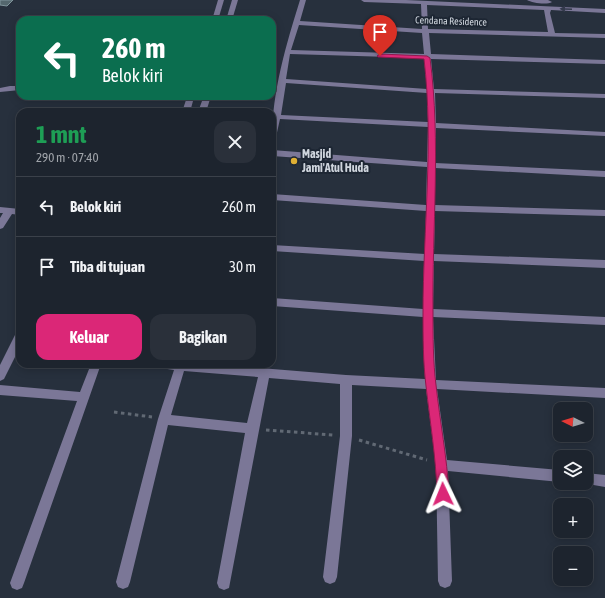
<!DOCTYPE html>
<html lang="id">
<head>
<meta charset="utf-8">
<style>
	:root { --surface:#1d242e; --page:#2a303a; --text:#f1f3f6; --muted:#a0a4aa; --line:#3b414a; --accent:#db2777 }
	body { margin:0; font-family:"Asap Condensed",sans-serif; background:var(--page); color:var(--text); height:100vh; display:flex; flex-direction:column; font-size:15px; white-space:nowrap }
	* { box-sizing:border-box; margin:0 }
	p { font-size:13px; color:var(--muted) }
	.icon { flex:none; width:22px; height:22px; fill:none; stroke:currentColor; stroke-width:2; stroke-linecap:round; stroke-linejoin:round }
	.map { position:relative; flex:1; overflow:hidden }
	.panel { position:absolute; left:16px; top:108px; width:260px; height:260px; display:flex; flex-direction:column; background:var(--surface); border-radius:12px; box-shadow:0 2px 10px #0003,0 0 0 1px var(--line) }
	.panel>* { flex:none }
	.top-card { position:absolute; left:16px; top:16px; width:260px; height:84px; border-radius:12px; box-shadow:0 2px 10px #0003,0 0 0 1px var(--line); background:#0b6e4f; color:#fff; overflow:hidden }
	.needle { width:26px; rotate:275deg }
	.tools { position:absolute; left:553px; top:402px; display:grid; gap:8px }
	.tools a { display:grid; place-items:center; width:40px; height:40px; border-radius:8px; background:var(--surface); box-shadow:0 2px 10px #0003,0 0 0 1px var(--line); font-size:20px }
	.pin { position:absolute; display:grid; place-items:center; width:34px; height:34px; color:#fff; margin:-41px -17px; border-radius:50% 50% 50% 0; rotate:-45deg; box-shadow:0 0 4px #0007 }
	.pin .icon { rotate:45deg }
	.me { position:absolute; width:44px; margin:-22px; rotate:358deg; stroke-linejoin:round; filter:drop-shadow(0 0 3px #0008) }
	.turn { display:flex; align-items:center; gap:14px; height:84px; padding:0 20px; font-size:18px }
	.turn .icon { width:52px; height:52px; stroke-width:2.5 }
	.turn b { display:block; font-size:28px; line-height:34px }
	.round { display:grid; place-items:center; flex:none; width:42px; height:42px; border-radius:12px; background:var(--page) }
	.head { display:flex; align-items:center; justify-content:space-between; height:68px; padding:0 20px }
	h1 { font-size:24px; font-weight:700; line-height:30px; color:#1e9e55 }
	.button { display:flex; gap:8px; margin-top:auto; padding:8px 20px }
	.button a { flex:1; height:46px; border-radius:12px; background:var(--accent); color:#fff; font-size:16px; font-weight:700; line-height:46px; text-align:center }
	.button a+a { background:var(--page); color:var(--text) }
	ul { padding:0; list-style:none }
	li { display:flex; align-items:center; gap:12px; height:60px; padding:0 20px; border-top:1px solid var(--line) }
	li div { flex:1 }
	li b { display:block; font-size:15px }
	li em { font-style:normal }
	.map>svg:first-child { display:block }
	.building { fill:#54676e; stroke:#7f949b }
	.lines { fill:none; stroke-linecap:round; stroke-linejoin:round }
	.path { stroke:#616974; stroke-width:3; stroke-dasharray:3.5 3.5; stroke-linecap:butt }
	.minor { fill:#7b7797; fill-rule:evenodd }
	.oneway { fill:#343a4c }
	.route { fill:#db2777; stroke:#8e194d }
	.poi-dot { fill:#e0b034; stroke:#1d2633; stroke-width:1.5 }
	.labels { text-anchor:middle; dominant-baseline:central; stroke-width:4; stroke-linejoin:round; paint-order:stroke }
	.far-street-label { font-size:10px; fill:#cfd5dd; stroke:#1d2633 }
	.poi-label { font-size:12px; font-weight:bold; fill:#cfd5dd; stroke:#1d2633; text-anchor:start }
</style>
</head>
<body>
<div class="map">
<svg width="605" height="598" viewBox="0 0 605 598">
	<rect width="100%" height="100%" fill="#27303d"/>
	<!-- building -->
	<path class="building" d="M0 0H13L7 6 0 5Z"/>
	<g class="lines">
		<!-- path -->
		<g class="path">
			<path d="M114 412 152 417"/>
			<path d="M266 430 333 435"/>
			<path d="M359 440 427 460"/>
		</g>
		<!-- minor -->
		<g class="minor">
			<path d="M218 0H224L218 20H212Z"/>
			<path d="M232 0H238L232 20H226Z"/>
			<path d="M300 0H306L300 21 422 29 421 4 364 2 361 0H406L605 9V13L551 10 550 13 555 33 605 34V38L429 33 431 54 605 60V64L431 59 434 89 605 94V98L435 93 436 123 605 132V136L436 128 435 163 605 171V177L435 168V205L605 210V216L435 211 434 254 605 260V268L434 261 433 309 605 317V325L433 317 436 380 605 388V398L437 389 447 460 560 470V482L448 471 452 581 450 586 445 588 440 586 438 581 436 465 426 389 352 385V436L337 577 335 582 330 584 325 582 323 577 340 436V384L269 378 229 588 224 590 219 588 217 583 245 433 168 425 130 582 128 587 123 589 118 587 116 582 158 419 174 370 154 367 153 364H211L346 375 425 379 423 317 272 306V298L423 309 424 261 272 251V245L425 254 426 211 272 200V194L426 205 427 167 272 156V150L427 162 428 127 280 119 276 137 272 139C272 92 286 45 300 0ZM427 5 544 10 548 32 428 29ZM299 25 422 33 424 54 291 50ZM290 54 424 58 427 89 286 79ZM286 83 427 93 428 122 281 115ZM184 371 258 377 247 423 171 415Z"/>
			<path d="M527 0H548L552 2C547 5 532 3 527 0Z"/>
			<path d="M10 86H20V90L0 92V88Z"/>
			<path d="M149 96 203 97 211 96 206 112H198L202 101H193L190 112H182L186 100 153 98Z"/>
			<path d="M0 207 20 209V215L12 214 3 228 0 229V218L3 213H0Z"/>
			<path d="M20 332V347L4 379 0 381V365L16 333Z"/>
			<path d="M91 364H101L24 583 22 588 17 590 12 588 10 583 77 401 0 395V385L80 392Z"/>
			<path d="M586 473 605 475V487L582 483H586Z"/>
		</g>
	</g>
	<!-- one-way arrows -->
	<defs><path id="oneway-solid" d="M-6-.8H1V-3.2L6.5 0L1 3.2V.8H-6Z"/></defs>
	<use class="oneway" href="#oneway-solid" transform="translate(566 9) rotate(-177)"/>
	<!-- route -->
	<path class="route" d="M380 54 427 56 430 58C441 142 432 228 433 312 433 336 433 362 436 385 440 422 447 457 449 494L447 498 443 499 439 498 437 494C436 457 430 422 426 386 423 362 423 337 423 313 423 229 434 143 424 59L378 57 377 56Z"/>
	<!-- markers -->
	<circle class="poi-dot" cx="294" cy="161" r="4"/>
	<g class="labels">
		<!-- far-street labels -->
		<g class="far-street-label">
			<text transform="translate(451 21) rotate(2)">Cendana Residence</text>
		</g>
		<!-- poi labels -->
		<g class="poi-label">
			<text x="302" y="154">Masjid<tspan x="302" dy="14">Jami'Atul Huda</tspan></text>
		</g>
	</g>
</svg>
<div class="tools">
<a><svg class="needle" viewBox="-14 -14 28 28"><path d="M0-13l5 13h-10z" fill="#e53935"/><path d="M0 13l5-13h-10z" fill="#a0a4aa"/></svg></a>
<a><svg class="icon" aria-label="layers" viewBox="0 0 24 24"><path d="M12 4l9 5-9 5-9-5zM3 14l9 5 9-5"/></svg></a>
<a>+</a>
<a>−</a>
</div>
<div class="pin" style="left:380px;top:56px;background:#d93025"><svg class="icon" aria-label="arrive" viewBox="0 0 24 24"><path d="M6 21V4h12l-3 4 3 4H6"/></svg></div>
<svg class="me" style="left:443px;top:494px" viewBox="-20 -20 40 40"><path d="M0-17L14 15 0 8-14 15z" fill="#db2777" stroke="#fff" stroke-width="4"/></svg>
<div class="top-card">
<div class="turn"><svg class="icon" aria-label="left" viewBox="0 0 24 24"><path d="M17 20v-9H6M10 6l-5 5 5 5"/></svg><div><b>260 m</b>Belok kiri</div></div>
</div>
<section class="panel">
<div class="head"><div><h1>1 mnt</h1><p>290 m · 07:40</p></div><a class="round"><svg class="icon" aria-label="close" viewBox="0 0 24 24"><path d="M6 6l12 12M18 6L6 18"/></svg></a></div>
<ul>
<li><svg class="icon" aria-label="left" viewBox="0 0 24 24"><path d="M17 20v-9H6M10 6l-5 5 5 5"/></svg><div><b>Belok kiri</b></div><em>260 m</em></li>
<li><svg class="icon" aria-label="arrive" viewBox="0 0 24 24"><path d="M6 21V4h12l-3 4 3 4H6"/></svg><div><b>Tiba di tujuan</b></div><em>30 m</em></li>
</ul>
<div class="button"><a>Keluar</a><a>Bagikan</a></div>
</section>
</div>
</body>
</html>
